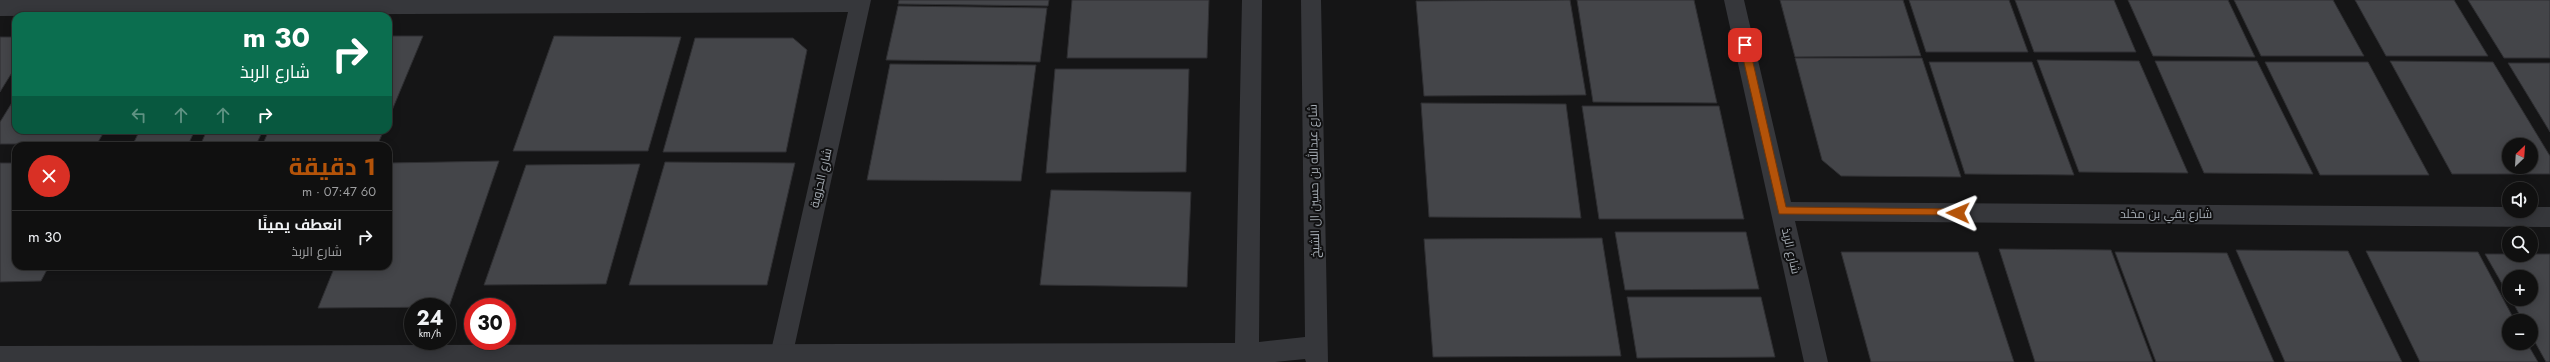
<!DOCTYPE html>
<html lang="ar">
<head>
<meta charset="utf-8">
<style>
	:root { --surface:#101010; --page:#1e1e1e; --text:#f1f3f6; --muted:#9c9d9f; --line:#303030; --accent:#b45309 }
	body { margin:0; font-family:Jost,Cairo,sans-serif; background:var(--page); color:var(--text); direction:rtl; height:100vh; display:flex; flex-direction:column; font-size:15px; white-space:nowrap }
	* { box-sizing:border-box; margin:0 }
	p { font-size:13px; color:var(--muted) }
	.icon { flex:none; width:22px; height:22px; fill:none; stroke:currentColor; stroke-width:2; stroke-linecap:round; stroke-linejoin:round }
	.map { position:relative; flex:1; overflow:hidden; direction:ltr }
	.sheet { position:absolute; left:12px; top:142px; width:380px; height:128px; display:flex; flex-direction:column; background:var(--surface); border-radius:12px; box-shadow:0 2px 10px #0003,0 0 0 1px var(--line); direction:rtl }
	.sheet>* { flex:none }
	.banner { position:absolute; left:12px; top:12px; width:380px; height:122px; border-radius:12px; box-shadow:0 2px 10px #0003,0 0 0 1px var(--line); direction:rtl; background:#0b6e4f; color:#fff; overflow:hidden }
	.needle { width:26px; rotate:25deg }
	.fabs { position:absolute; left:2502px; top:138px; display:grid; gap:8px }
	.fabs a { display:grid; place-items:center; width:36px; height:36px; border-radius:50%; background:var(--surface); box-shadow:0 2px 10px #0003,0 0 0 1px var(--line); font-size:20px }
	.speed { position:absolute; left:404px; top:298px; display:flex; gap:8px; font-size:20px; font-weight:700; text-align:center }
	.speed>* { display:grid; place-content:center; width:52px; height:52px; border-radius:50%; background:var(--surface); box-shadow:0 2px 10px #0003,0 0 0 1px var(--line); line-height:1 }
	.speed small { font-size:10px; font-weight:400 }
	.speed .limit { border:6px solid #d22; background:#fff; color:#111 }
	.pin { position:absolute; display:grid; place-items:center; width:34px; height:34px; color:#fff; margin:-17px; border-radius:8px; box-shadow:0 2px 6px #0006 }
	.me { position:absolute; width:44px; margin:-22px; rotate:271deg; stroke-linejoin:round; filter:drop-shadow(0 0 3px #0008) }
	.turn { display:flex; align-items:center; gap:14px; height:84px; padding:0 16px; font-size:18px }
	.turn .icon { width:52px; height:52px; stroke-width:2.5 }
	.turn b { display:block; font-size:28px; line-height:34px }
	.lanes { display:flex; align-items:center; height:38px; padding:0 16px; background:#0003; justify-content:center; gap:20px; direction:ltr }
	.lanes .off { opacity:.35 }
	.round { display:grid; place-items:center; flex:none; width:42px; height:42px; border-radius:21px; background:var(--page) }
	.overview { display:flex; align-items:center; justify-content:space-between; height:68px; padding:0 16px }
	h1 { font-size:24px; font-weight:700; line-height:30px; color:var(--accent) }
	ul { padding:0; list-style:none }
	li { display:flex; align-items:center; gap:12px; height:52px; padding:0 16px; border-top:1px solid var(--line) }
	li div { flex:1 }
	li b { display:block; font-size:15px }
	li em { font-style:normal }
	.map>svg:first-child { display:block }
	.building { fill:#444549; stroke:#2f2f32; fill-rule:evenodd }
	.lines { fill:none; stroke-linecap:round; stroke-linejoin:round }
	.minor { fill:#36373b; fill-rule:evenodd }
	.tertiary { fill:#36373b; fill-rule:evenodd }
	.route { fill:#b45309; stroke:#753606 }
	.labels { text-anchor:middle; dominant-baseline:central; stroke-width:4; stroke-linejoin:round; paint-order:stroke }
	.street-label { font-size:12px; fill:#a7aeb6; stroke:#101011 }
</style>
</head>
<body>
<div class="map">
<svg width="2550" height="362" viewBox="0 0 2550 362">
	<rect width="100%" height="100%" fill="#151516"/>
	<!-- building -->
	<g class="building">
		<path d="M899 0H1049L1048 6 898 4Z"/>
		<path d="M1072 0H1209L1207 58H1067Z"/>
		<path d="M1570 0 1586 95 1424 96 1416 1Z"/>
		<path d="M1577 0H1694L1717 103 1593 102Z"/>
		<path d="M1780 0H1903L1921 56 1795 57Z"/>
		<path d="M1909 0H2009L2028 52H1926Z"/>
		<path d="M2015 0H2114L2136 52H2034Z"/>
		<path d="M2128 0H2228L2255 57 2153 56Z"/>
		<path d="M2234 0H2333L2364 56H2261Z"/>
		<path d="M2355 0H2454L2488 56H2386Z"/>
		<path d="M2468 0H2550V58H2504Z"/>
		<path d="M898 6 1047 8 1040 62 886 60Z"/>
		<path d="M388 36H423L388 120Z"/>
		<path d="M554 36 681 37 648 151H513Z"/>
		<path d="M0 37H16V66L0 92Z"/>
		<path d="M695 38H793L807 50 786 152H663Z"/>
		<path d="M1795 58H1922L1961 177 1841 176 1822 160Z"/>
		<path d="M2037 60 2139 61 2188 173 2079 172Z"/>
		<path d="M2155 61H2257L2313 174 2204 173Z"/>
		<path d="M2390 61 2493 62 2550 156V174H2452ZM2509 145H2531V167H2509Z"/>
		<path d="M1929 62H2032L2074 175 1965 174Z"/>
		<path d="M2265 62H2368L2429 175H2320Z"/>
		<path d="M2508 63H2550V132Z"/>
		<path d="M890 64 1036 65 1021 181 867 180Z"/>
		<path d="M1055 69H1189L1186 172 1046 173Z"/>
		<path d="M16 96V130H105L97 144H0V122Z"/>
		<path d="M1421 103 1566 104 1581 218 1429 217Z"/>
		<path d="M1582 106H1719L1744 219H1599Z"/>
		<path d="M140 130H195L188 145 132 146Z"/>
		<path d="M207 130H263L256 145 200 146Z"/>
		<path d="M269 130H384L377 146H262Z"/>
		<path d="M499 161 449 307 318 308 335 266H388V163Z"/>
		<path d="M665 162 795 163 767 285H629Z"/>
		<path d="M0 163H16V266H49L41 281 0 282Z"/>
		<path d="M640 164 606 284 484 285 526 165Z"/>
		<path d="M1051 190 1191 192 1187 287 1040 285Z"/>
		<path d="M1615 232H1746L1759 289 1625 290Z"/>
		<path d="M1602 238 1621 356 1433 357 1424 239Z"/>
		<path d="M1999 249 2111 250 2153 362H2035Z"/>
		<path d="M2236 250 2348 251 2402 362H2285Z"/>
		<path d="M2366 251 2478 252 2515 321H2509V343H2527L2538 362H2420Z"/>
		<path d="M1841 252H1978L2014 362H1871Z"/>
		<path d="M2115 252 2227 253 2274 362H2156Z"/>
		<path d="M2485 254H2550V362H2546L2531 335V321H2523L2511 299H2531V277H2509V296Z"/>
		<path d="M1627 297H1761L1775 357 1637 358Z"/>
	</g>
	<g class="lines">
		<!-- minor -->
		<g class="minor">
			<path d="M0 0H871L791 362H773L770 355 848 12 0 16Z"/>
			<path d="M1724 0H1744L1791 202 2509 207V211H2531V207H2550V227L1795 221 1828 362H1804Z"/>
		</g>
		<!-- tertiary -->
		<path class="tertiary" d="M1242 0H1262L1259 342 1305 337 1301 0H1321L1328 362H1306L1305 359 1275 362H0V346L1235 343Z"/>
	</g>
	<!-- route -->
	<path class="route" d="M1745 42 1749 45 1786 207 1958 209 1961 210V215L1779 214 1740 45Z"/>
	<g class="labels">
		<!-- street labels -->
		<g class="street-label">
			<text transform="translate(821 178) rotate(-77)">شارع الحزوية</text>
			<text transform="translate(1314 181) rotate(-91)">شارع عبدالله بن حسين ال الشيخ</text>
			<text x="2166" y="214">شارع بقي بن مخلد</text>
			<text transform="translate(1791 251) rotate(77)">شارع الربذ</text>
		</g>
	</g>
</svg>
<div class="fabs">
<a><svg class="needle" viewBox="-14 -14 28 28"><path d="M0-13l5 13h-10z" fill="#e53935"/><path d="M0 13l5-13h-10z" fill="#9c9d9f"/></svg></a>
<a><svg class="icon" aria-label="sound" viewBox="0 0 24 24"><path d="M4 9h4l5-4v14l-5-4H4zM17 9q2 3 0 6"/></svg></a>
<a><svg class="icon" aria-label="search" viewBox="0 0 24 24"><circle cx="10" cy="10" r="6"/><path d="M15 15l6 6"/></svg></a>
<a>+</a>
<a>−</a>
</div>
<div class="speed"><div>24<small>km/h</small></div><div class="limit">30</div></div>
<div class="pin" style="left:1745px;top:45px;background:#d93025"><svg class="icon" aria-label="arrive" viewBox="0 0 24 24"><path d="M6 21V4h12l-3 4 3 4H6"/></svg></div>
<svg class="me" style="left:1958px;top:213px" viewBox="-20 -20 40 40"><path d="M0-17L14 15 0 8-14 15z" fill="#b45309" stroke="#fff" stroke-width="4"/></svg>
<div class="banner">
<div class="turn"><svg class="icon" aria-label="right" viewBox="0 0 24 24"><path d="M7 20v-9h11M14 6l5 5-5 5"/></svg><div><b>30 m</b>شارع الربذ</div></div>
<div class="lanes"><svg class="icon off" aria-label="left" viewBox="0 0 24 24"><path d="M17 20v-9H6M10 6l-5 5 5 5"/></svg><svg class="icon off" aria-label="ahead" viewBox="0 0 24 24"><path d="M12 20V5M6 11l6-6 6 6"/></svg><svg class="icon off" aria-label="ahead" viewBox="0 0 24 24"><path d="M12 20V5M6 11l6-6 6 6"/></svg><svg class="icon" aria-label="right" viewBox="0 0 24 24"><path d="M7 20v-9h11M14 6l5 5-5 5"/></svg></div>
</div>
<section class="sheet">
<div class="overview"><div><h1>1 دقيقة</h1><p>60 m · 07:47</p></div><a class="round" style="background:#d93025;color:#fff"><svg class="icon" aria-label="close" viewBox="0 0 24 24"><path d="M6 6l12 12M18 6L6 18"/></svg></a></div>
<ul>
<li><svg class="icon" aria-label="right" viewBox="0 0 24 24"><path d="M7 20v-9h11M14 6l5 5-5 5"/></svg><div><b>انعطف يمينًا</b><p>شارع الربذ</p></div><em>30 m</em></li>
</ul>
</section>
</div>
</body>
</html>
